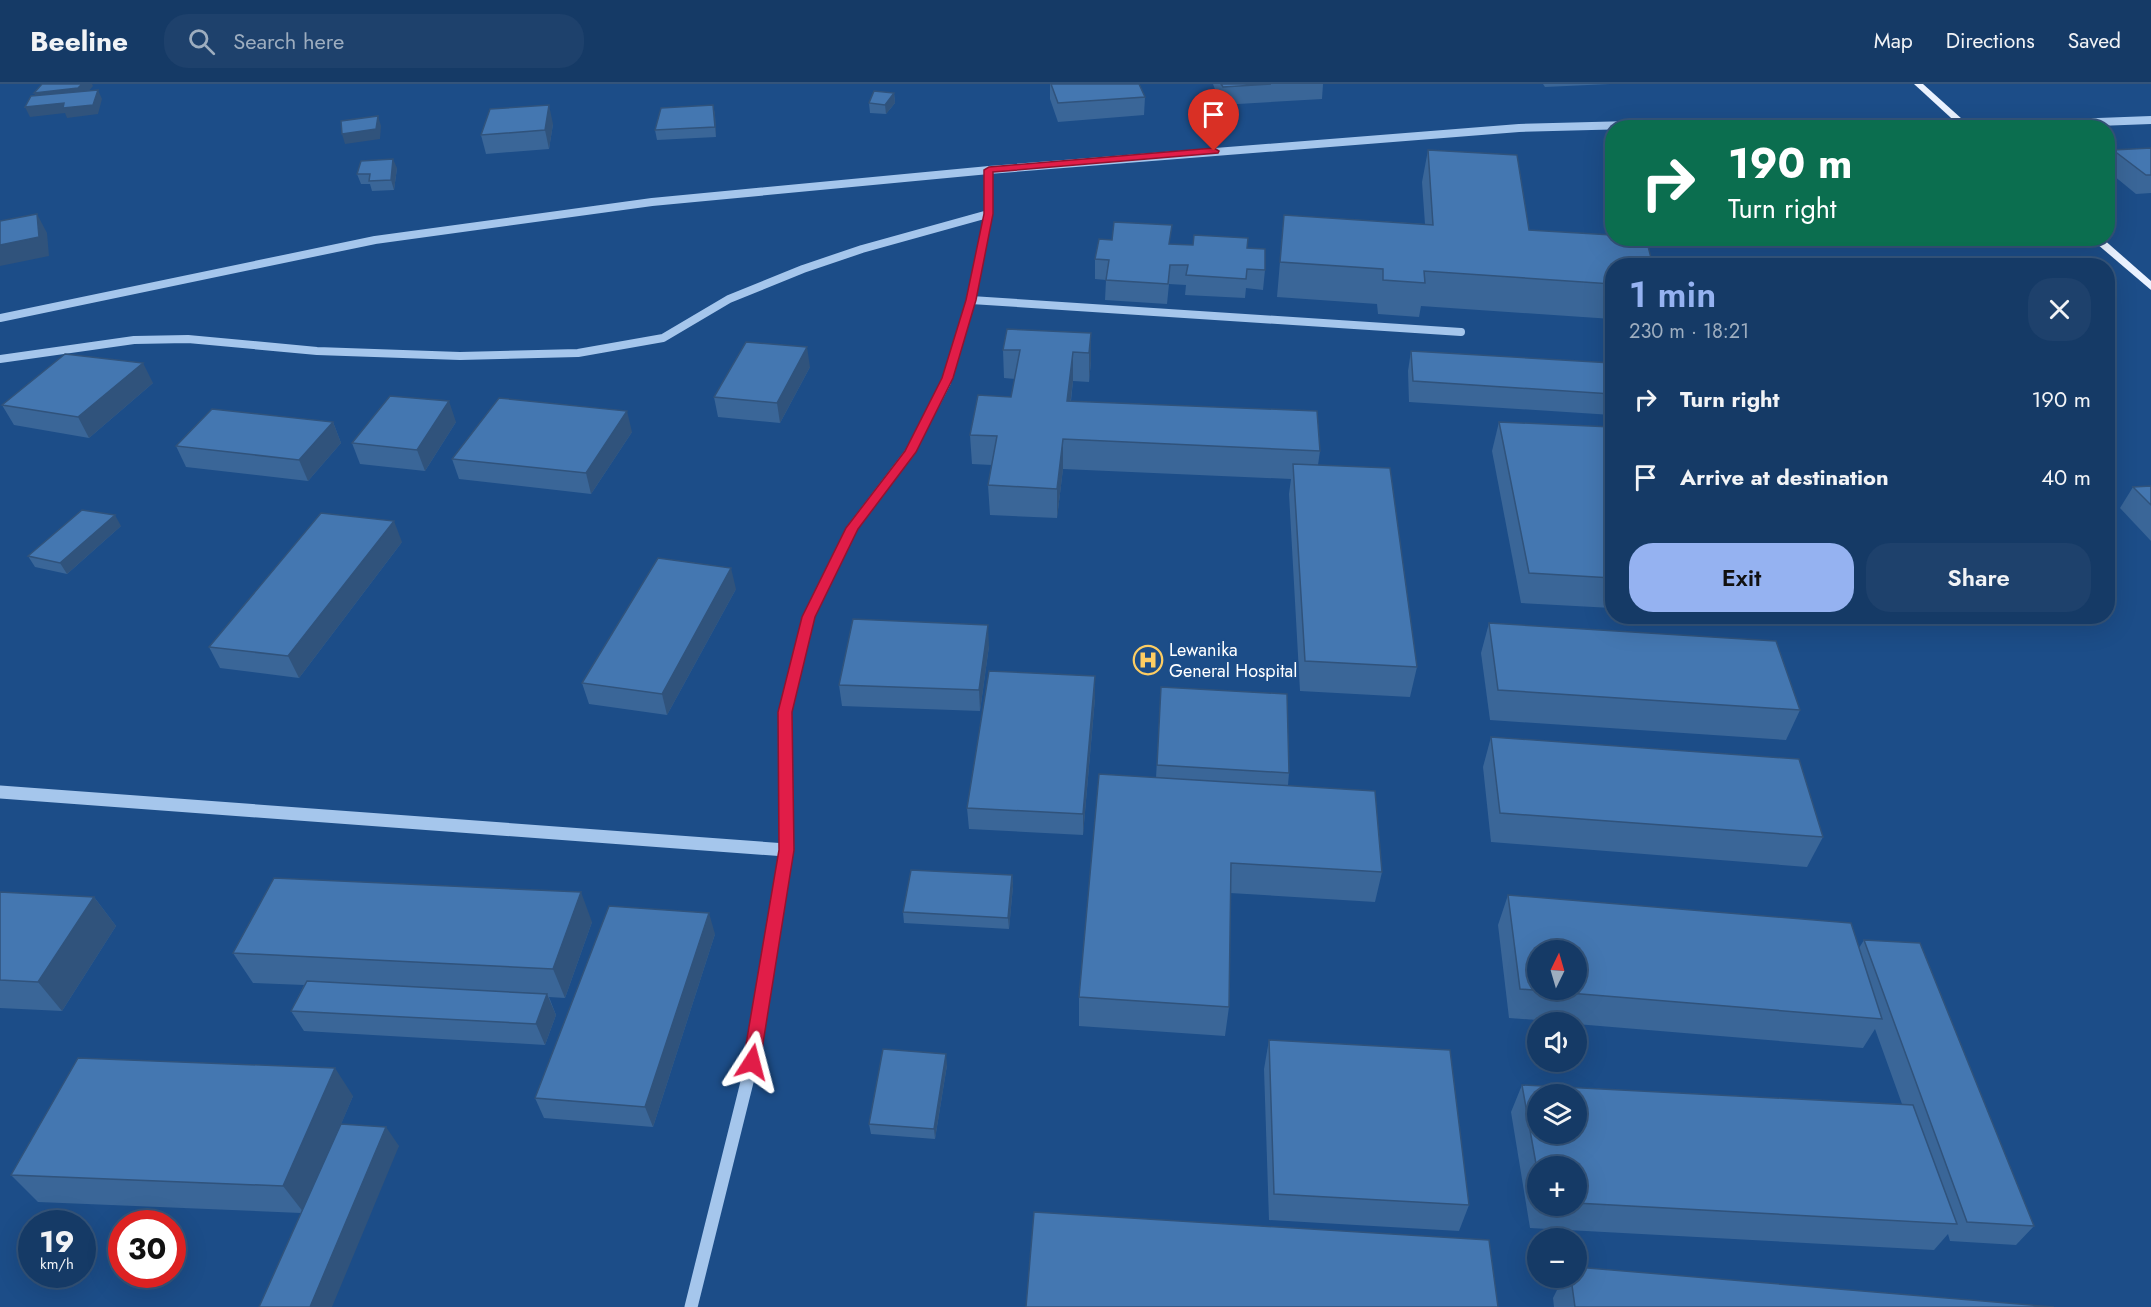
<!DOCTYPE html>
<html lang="en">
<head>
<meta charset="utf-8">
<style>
	:root { --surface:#153a66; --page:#1e416c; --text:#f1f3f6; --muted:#9dadbf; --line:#34547a; --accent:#95b2f1 }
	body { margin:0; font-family:Jost,sans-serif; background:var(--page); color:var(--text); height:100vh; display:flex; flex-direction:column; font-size:22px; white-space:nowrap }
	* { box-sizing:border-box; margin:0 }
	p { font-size:20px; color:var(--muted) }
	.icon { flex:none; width:33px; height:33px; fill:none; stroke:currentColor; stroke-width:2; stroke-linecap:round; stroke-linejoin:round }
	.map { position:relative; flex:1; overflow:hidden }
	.sheet { position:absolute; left:1605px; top:174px; width:510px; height:366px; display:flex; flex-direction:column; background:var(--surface); border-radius:24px; box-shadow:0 6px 24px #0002,0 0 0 2px var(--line) }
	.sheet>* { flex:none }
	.top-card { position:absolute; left:1605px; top:36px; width:510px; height:126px; border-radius:24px; box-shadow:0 6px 24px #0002,0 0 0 2px var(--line); background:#0b6e4f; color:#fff; overflow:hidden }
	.needle { width:39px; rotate:5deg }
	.buttons { position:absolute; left:1527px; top:856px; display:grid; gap:12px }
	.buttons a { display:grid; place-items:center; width:60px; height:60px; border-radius:50%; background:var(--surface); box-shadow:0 6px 24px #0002,0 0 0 2px var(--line); font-size:30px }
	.speed { position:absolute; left:18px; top:1126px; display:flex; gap:12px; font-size:30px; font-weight:700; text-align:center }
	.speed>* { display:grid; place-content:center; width:78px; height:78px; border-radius:50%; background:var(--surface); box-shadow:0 6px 24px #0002,0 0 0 2px var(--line); line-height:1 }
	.speed small { font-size:15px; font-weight:400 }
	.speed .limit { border:9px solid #d22; background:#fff; color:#111 }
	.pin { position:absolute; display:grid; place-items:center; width:51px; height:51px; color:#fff; margin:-62px -26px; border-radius:50% 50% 50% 0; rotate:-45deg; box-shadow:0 0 6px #0007 }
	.pin .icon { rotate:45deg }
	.me { position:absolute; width:66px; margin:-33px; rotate:9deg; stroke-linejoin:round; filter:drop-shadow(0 0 4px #0008) }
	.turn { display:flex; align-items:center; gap:21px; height:126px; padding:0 24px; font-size:27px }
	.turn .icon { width:78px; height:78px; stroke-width:2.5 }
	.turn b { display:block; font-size:42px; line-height:51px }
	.round { display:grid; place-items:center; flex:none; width:63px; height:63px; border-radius:24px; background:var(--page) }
	.headline { display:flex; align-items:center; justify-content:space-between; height:102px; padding:0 24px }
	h1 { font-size:36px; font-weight:600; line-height:45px; color:var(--accent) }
	.action { display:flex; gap:12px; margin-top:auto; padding:12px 24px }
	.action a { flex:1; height:69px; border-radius:24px; background:var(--accent); color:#111; font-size:24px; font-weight:600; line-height:69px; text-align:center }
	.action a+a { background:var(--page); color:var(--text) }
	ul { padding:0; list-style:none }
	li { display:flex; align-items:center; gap:18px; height:78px; padding:0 24px }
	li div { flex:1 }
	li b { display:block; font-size:22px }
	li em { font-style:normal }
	header { display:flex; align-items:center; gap:36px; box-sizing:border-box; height:84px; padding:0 30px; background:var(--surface); border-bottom:2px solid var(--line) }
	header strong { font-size:28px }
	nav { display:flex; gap:33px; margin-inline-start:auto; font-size:21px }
	.search { width:420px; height:54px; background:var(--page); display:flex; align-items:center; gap:15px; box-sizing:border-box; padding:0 21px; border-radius:24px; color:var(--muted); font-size:22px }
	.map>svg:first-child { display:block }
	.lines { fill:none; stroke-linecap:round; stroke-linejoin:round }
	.minor-far2 { stroke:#a5c6ec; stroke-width:8 }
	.minor-far1 { stroke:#a5c6ec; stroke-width:10 }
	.minor { stroke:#a5c6ec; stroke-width:13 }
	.major { fill:#eaf2ff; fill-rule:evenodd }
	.wall { fill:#3a6698; fill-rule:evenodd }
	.shaded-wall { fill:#30537c }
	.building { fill:#4477b1; stroke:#30537c; stroke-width:1.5; fill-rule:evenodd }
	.route { fill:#e11d48; stroke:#92132f; stroke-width:1.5 }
	.labels { text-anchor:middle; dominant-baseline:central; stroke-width:4.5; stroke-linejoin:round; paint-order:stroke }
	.poi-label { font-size:18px; fill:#fff; stroke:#1c4d88; text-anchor:start }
</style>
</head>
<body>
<header>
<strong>Beeline</strong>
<div class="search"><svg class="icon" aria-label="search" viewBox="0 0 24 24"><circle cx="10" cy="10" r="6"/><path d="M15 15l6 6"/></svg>Search here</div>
<nav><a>Map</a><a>Directions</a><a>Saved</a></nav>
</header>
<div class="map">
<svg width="2151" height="1223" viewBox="0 0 2151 1223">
	<rect width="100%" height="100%" fill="#1c4d88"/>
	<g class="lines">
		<!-- minor-far2 -->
		<g class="minor-far2">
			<path d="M971 216 1461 248"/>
			<path d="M0 234 375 156 652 118 989 86 1519 44 1708 39 1967 43 2151 36"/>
			<path d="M0 275 134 256 188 255 317 267 460 272 578 269 663 254 729 215 803 185 862 165 988 130"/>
			<path d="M945 300 971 216 988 130 989 86"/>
		</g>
		<!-- minor-far1 -->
		<path class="minor-far1" d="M785 697V629L809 533 852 444 910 368 946 298"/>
		<!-- minor -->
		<g class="minor">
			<path d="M0 708 786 766"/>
			<path d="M691 1223 752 978 786 766 785 695"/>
		</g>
		<!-- major -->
		<g class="major">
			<path d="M1914 0H1923L1972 44H1962Z"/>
			<path d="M2090 154H2102L2151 197V206Z"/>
		</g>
	</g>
	<!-- wall -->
	<g class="wall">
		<path d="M1050 0H1139L1145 13 1144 31 1058 38 1050 15Z"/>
		<path d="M1213 0H1323L1322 15 1221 21Z"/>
		<path d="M1543 0H1610L1545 3Z"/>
		<path d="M894 9 895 19 886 30 870 29 869 19Z"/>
		<path d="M713 21 715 31 716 53 657 56 655 46Z"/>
		<path d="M553 40 549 65 486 70 481 51Z"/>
		<path d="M2151 64V109L2136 110 2108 87V77L2113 66Z"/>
		<path d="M1428 66 1529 146 1612 182V235L1421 222 1419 233 1378 230 1377 220 1277 213 1284 131 1425 140 1422 98Z"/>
		<path d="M397 84 394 106 372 107 370 100H361L357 90Z"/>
		<path d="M1171 160 1247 164 1265 186 1263 206 1246 204 1245 214 1185 211 1186 201 1169 200 1167 220 1105 216 1106 196 1095 195V175Z"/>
		<path d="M1091 249V277L1089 298 1073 297 1071 317 1320 367 1318 381 1417 583 1410 613 1300 607 1289 410 1291 395 1063 385 1057 434 990 431 988 401 992 381 972 380 970 351 1011 313 1015 295 1004 294 1003 266Z"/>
		<path d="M1411 267 1612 279V331L1409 318 1408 287Z"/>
		<path d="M810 283 780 339 718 333 714 313Z"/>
		<path d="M153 299 89 354 14 341 2 321Z"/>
		<path d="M333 338 341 359 308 397 186 383 176 362Z"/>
		<path d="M456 338 425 387 360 380 352 359Z"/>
		<path d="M1499 338 1612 343V524L1521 519 1492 367Z"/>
		<path d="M632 348 591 410 459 395 452 375Z"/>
		<path d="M2151 402V457L2120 424 2133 403Z"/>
		<path d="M121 442 67 490 35 483 28 472Z"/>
		<path d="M402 458 299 594 220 584 209 563Z"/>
		<path d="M736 505 667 631 589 620 582 599Z"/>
		<path d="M1489 539 1800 626 1786 656 1490 636 1481 569Z"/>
		<path d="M989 562 980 627 842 622 839 601Z"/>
		<path d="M1161 603 1289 689 1288 701 1382 788 1375 818 1230 809 1229 923 1225 952 1079 942V913L1156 694Z"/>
		<path d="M1095 614 1083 751 969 745 967 724Z"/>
		<path d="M1491 653 1823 753 1807 783 1491 758 1483 683Z"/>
		<path d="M1012 791 1013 802 1009 845 904 839 903 828Z"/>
		<path d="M0 808 94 813 116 842 62 927 0 924Z"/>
		<path d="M1508 811 1859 864 1864 856 2034 1142 2016 1161 1950 1157 1948 1150 1934 1166 1530 1144 1511 1028 1522 1001 1902 1020 1875 945 1863 964 1576 940V939L1509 934 1498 841ZM1538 1083H1576V1122H1538Z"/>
		<path d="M592 838 565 914 549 913 556 931 545 961 304 947 291 927 304 901 253 899 233 869Z"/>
		<path d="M715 850 653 1043 544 1034 535 1014Z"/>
		<path d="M1269 956 1469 1121 1459 1147 1269 1136 1264 985Z"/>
		<path d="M947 981 935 1055 871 1050 869 1040Z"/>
		<path d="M353 1012 341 1040 399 1062 301 1129 38 1118 11 1091Z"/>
		<path d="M1563 1194H1576L2054 1223H1554L1553 1214Z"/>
	</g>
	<!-- shaded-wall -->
	<g class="shaded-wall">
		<path d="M82 0H92L93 2 83 14 39 19 34 9Z"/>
		<path d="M98 6 102 15 98 30 67 34 65 29 30 33 25 23Z"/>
		<path d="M894 9 895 19 886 30 885 21Z"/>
		<path d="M549 21 553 40 549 65 545 46Z"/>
		<path d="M713 21 715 31 716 53 715 43Z"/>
		<path d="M378 32 381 42 380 55 345 60 342 50Z"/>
		<path d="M393 75 397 84 394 106 391 96Z"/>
		<path d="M37 130 47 149 49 172 0 182V161Z"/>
		<path d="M1091 249V277L1089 298V269Z"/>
		<path d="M807 263 810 283 780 339 777 319Z"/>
		<path d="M1073 268V297L1067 346V317Z"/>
		<path d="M143 279 153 299 89 354 78 333Z"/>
		<path d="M449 317 456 338 425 387 417 366Z"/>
		<path d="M627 327 632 348 591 410 586 389Z"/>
		<path d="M333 338 341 359 308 397 299 376Z"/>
		<path d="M1063 355V385L1057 434V405Z"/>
		<path d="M115 431 121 442 67 490 60 479Z"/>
		<path d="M394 437 402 458 299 594 288 572Z"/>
		<path d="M731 484 736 505 667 631 662 610Z"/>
		<path d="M988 541 989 562 980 627 979 606Z"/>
		<path d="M1095 592V614L1083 751V730Z"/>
		<path d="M1012 791 1013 802 1009 845 1008 834Z"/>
		<path d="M581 808 592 838 565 914 553 885Z"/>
		<path d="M94 813 116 842 62 927 38 898Z"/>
		<path d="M709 829 715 850 653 1043 645 1023Z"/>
		<path d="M547 910 556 931 545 961 536 940Z"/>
		<path d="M946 970 947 981 935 1055 934 1045Z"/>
		<path d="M335 984 353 1012 304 1129 283 1102Z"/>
		<path d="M386 1043 399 1062 332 1223H310Z"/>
	</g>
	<!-- building -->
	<g class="building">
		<path d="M42 0H82L78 4 34 9Z"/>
		<path d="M1051 0H1139L1145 13 1058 19Z"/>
		<path d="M1221 0H1271L1223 3Z"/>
		<path d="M98 6 93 21 63 24 64 19 25 23 31 12Z"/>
		<path d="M874 7 894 9 885 21 869 19Z"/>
		<path d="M549 21 545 46 481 51 490 25Z"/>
		<path d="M713 21 715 43 655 46 661 24Z"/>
		<path d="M378 32 376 45 342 50 341 37Z"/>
		<path d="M2151 64V91H2146L2113 66Z"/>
		<path d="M1428 66 1517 71 1529 146 1612 151V154H1646L1653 182H1612V200L1424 187 1425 199 1383 196V185L1280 178 1284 131 1433 141Z"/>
		<path d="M393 75 391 96 369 97 370 90H357L361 77Z"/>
		<path d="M37 130 39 153 0 161V137Z"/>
		<path d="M1114 138 1172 141 1169 160 1193 161 1194 151 1248 154 1247 164 1265 165V186L1247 185 1246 195 1186 191 1188 181H1170L1168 200 1106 196 1109 176 1095 175 1099 155 1112 156Z"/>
		<path d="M1007 245 1091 249 1089 269 1073 268 1067 317 1317 327 1320 367 1063 355 1057 405 988 401 997 352 970 351 978 311 1011 313 1020 266H1003Z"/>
		<path d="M746 258 807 263 777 319 714 313Z"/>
		<path d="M1411 267 1612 279V310L1413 297Z"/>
		<path d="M65 270 143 279 78 333 2 321Z"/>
		<path d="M390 312 449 317 417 366 352 359Z"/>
		<path d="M499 314 627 327 586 389 452 375Z"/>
		<path d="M212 325 333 338 299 376 176 362Z"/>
		<path d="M1499 338 1612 343V494L1529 489Z"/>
		<path d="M1293 380 1390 384 1417 583 1305 577Z"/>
		<path d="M2151 402V421L2133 403Z"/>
		<path d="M82 426 115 431 60 479 28 472Z"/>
		<path d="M321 429 394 437 288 572 209 563Z"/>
		<path d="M658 474 731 484 662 610 582 599Z"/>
		<path d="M853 535 988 541 979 606 839 601Z"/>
		<path d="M1489 539 1776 557 1800 626 1498 606Z"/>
		<path d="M989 587 1095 592 1083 730 967 724Z"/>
		<path d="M1161 603 1287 610 1289 689 1157 681Z"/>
		<path d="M1491 653 1799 675 1823 753 1500 729Z"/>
		<path d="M1099 690 1375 707 1382 788 1231 779 1229 923 1079 913Z"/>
		<path d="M911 786 1012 791 1008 834 903 828Z"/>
		<path d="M274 794 581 808 553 885 233 869Z"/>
		<path d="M0 808 94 813 38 898 0 896Z"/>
		<path d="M1508 811 1851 839 1882 935 1520 905ZM1538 867H1576V906H1538Z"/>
		<path d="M609 822 709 829 645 1023 535 1014Z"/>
		<path d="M1864 856 1920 859 2034 1142 1967 1138Z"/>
		<path d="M307 897 547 910 536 940 291 927Z"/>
		<path d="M1269 956 1450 966 1469 1121 1274 1110Z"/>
		<path d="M883 965 946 970 934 1045 869 1040Z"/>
		<path d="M78 974 335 984 283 1102 11 1091Z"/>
		<path d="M1522 1001 1913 1021 1957 1140 1576 1119V1083H1538V1091ZM1538 1011H1576V1050H1538Z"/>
		<path d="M341 1040 386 1043 310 1223H259Z"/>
		<path d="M1034 1128 1489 1156 1498 1223H1026Z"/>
		<path d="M1576 1183 2054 1223H1575L1571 1194H1576Z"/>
	</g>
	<!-- route -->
	<path class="route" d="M1214 64 1219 67 1218 69 993 88V130L976 216 953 294 916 368 858 445 815 533 792 628 794 766 760 978 758 983 752 985 746 983 743 978 779 766 778 628 802 533 846 444 905 367 942 294 966 216 984 130V86L989 83Z"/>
	<!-- icons -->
	<defs>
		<g id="hospital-ring" transform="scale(1.5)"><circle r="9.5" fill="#1c4d88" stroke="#fdcd62" stroke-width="1.5"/><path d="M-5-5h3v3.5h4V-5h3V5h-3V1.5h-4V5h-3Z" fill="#fdcd62"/></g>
	</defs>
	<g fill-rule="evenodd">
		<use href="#hospital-ring" x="1148" y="576"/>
	</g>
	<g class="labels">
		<!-- poi labels -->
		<g class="poi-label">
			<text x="1169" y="566">Lewanika<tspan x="1169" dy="21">General Hospital</tspan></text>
		</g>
	</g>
</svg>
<div class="buttons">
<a><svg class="needle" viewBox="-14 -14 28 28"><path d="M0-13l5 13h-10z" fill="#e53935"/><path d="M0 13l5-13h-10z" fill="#9dadbf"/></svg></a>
<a><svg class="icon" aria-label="sound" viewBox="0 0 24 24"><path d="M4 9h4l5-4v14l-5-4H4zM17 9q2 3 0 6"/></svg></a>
<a><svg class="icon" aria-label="layers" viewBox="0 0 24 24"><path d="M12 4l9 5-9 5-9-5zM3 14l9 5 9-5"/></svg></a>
<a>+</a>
<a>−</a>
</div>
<div class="speed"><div>19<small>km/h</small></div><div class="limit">30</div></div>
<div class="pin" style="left:1214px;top:67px;background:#d93025"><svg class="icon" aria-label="arrive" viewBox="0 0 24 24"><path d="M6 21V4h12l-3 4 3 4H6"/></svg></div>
<svg class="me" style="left:752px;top:978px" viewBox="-20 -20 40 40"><path d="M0-17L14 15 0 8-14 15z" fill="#e11d48" stroke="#fff" stroke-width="4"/></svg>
<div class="top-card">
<div class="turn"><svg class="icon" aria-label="right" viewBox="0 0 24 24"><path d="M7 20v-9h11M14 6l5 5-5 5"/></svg><div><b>190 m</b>Turn right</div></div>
</div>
<section class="sheet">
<div class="headline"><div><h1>1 min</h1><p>230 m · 18:21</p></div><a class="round"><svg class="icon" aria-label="close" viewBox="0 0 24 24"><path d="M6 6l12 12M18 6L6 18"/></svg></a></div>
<ul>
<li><svg class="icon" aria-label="right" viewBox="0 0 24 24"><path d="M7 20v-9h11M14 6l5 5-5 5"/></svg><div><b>Turn right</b></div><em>190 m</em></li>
<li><svg class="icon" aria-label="arrive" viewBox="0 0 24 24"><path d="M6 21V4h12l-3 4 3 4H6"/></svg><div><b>Arrive at destination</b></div><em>40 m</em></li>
</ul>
<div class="action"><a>Exit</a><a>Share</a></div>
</section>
</div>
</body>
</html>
